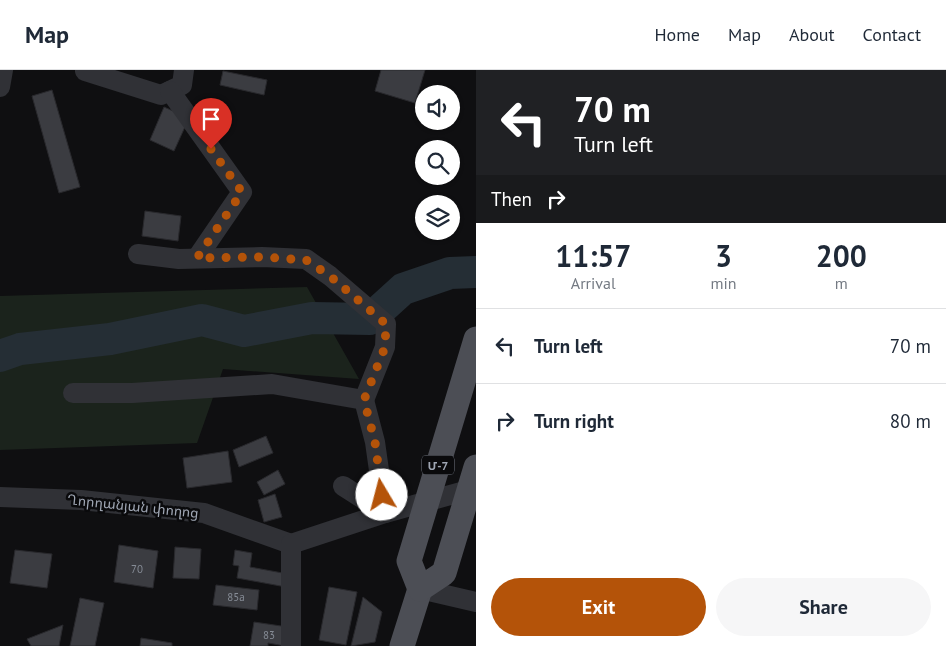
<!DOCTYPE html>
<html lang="en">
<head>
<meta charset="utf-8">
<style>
	:root { --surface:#fff; --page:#f6f6f7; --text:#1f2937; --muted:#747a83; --line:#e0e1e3; --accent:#b45309 }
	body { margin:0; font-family:"PT Sans","Noto Sans Armenian",sans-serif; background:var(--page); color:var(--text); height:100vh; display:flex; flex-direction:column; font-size:19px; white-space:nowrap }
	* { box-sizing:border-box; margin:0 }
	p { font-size:16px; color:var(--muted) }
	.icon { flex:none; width:28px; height:28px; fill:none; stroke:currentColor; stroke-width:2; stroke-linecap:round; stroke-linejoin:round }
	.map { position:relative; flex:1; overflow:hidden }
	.drawer { display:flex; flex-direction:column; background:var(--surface); width:470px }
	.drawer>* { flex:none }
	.top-card { background:#202124; color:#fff; overflow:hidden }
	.controls { position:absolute; left:415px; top:15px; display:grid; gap:10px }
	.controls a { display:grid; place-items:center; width:45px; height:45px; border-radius:50%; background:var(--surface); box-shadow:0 1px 4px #0004; font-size:25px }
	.pin { position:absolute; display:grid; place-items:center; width:42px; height:42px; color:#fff; margin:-51px -21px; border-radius:50% 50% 50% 0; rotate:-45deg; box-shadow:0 0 5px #0007 }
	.pin .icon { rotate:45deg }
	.me { position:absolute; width:55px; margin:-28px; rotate:352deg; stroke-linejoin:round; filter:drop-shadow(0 0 4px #0008) }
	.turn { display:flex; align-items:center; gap:18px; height:105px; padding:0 15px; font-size:22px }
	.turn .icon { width:65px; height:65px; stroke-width:2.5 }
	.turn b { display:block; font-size:35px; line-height:42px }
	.then { display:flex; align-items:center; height:48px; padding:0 15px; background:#0003; gap:10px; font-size:19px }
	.eta { display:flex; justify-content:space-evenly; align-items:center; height:85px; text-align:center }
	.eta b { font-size:30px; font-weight:700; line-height:35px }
	.primary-button { display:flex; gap:10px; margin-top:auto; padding:10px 15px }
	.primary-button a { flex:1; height:58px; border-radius:30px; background:var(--accent); color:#fff; font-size:20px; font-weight:700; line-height:58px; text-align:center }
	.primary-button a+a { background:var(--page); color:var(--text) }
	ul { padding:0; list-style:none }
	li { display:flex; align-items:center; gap:15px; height:75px; padding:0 15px; border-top:1px solid var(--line) }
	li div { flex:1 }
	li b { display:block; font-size:19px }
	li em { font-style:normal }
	header { display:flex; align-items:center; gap:30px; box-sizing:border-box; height:70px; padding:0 25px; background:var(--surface); border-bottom:1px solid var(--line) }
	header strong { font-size:24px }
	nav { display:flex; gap:28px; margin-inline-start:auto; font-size:18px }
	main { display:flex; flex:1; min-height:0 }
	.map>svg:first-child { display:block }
	.green { fill:#1b231c }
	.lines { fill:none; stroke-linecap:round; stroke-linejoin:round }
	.river { stroke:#252e35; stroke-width:32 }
	.building { fill:#3b3c41; stroke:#29292d }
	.minor { stroke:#303136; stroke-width:20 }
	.major { stroke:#4c4e55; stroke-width:25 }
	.major-bridge { stroke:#4c4e55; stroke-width:25 }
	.route { stroke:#b45309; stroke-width:9; stroke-dasharray:0 16.2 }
	.labels { text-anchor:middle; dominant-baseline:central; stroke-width:5; stroke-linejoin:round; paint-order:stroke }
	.number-label { font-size:11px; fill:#868c96 }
	.shield { fill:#0a0a0c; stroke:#727781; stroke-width:1 }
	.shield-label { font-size:12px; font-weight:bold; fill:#9fa6b3 }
	.street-label { font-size:14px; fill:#9fa6b3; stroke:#0a0a0c }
</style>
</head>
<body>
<header>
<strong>Map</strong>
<nav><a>Home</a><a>Map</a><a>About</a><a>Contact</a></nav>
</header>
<main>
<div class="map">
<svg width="476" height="576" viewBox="0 0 476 576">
	<rect width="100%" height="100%" fill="#0f0f11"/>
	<!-- green -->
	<path class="green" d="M307 217 359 309 223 299 197 373 0 380V226Z"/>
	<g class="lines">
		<!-- river -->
		<path class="river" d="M0 286 20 279 110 269 202 250 244 261 312 248 370 249 403 219 450 203 476 202"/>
	</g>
	<!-- building -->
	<g class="building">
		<path d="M381 0H425L415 33 375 21Z"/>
		<path d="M223 1 267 10 264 25 220 15Z"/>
		<path d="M52 20 80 117 59 123 32 26Z"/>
		<path d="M164 37 189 48 174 81 150 70Z"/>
		<path d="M145 141 181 146 178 171 142 166Z"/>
		<path d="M266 366 273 383 239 397 233 380Z"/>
		<path d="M228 381 232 412 187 418 183 388Z"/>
		<path d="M278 400 285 414 264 425 257 412Z"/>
		<path d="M275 424 282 447 264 452 258 430Z"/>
		<path d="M119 475 158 481 153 518 114 512Z"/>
		<path d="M175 477 201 479 199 509 173 508Z"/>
		<path d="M15 480 52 484 47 518 10 513Z"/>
		<path d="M235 480 252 483 250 497 288 504 286 517 237 508 239 496 233 495Z"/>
		<path d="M216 515 259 520 257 540 213 535Z"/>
		<path d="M329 517 357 522 346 575 319 570Z"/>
		<path d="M363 527 382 542 375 572 351 576Z"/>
		<path d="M80 528 104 533 95 576H70Z"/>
		<path d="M254 552 288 557 285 576 268 573V576H250Z"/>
		<path d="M63 555 59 576H31L27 569Z"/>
		<path d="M141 568 172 573V576H140Z"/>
	</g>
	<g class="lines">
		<!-- minor -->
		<g class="minor">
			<path d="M85 1 161 25 182 15 184 0"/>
			<path d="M0 17 3 0"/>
			<path d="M170 21 242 122 197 188"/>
			<path d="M138 184 179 189 262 187 306 189 330 206 386 254 385 277 364 330"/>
			<path d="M73 323H132L272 314 364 330 375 372 385 443 343 416"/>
			<path d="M0 427 81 430 204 443 291 474"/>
			<path d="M420 519 476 532"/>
			<path d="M291 576V474L385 443 476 418"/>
		</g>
		<!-- major -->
		<path class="major" d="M402 576 420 519"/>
		<!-- major-bridge -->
		<path class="major-bridge" d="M476 269 409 491 420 519 444 503 476 397"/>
	</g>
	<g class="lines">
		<!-- route -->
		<path class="route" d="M211 79 242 122 197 188 262 187 306 190 330 206 386 254 385 277 364 330 375 372 382 425"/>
	</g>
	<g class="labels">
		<!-- number labels -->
		<g class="number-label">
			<text x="137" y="499">70</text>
			<text x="236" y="527">85a</text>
			<text x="269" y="565">83</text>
		</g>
		<!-- shield labels -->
		<rect class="shield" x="422" y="385.5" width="32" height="19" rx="4"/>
		<g class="shield-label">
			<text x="438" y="395">Մ-7</text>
		</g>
		<!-- street labels -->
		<g class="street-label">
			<text transform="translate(133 436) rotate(6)">Ղորղանյան փողոց</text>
		</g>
	</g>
</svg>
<div class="controls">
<a><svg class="icon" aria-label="sound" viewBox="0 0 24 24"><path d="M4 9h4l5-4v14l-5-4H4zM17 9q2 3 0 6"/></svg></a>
<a><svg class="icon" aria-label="search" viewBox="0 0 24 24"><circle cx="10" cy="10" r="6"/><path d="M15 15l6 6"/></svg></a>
<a><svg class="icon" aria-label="layers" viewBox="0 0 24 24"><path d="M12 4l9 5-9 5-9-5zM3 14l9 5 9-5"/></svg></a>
</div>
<div class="pin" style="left:211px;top:79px;background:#d93025"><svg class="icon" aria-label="arrive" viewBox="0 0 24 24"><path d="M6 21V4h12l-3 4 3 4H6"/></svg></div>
<svg class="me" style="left:382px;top:425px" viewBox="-20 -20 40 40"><circle r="19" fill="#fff"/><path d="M0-13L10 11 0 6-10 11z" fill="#b45309"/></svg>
</div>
<section class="drawer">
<div class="top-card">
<div class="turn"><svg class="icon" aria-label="left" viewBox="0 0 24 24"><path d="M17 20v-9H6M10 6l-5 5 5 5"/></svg><div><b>70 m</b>Turn left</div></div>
<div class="then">Then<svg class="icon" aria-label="right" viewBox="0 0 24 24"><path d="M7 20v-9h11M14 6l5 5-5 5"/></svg></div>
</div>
<div class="eta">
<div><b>11:57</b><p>Arrival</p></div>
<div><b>3</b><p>min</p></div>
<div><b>200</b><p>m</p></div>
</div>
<ul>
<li><svg class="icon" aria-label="left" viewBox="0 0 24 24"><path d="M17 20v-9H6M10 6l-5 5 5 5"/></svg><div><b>Turn left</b></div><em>70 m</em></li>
<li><svg class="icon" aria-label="right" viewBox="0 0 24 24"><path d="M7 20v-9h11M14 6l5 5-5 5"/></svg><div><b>Turn right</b></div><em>80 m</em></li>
</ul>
<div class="primary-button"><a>Exit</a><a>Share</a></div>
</section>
</main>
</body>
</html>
